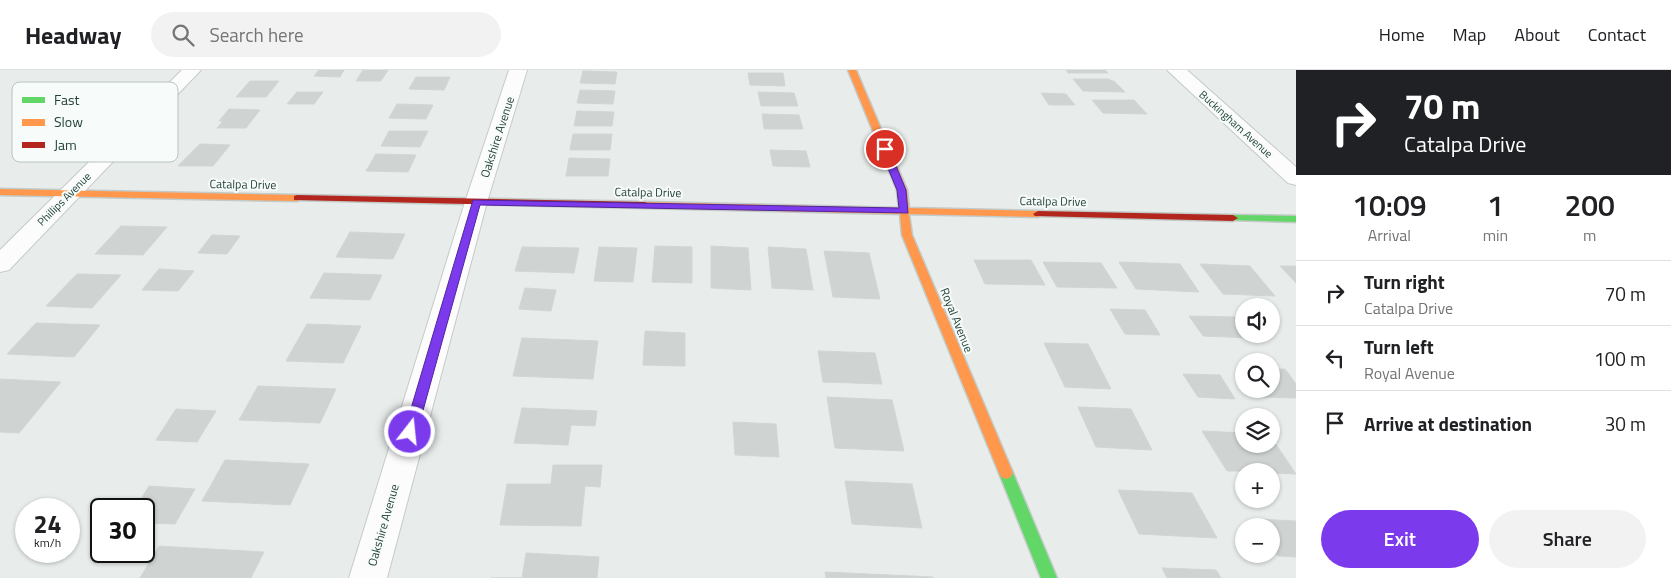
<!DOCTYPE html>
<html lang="en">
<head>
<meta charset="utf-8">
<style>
	:root { --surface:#fff; --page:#f2f2f2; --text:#202124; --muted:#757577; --line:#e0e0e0; --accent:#7c3aed }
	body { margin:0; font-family:"Titillium Web",sans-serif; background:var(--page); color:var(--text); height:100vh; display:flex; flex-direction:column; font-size:19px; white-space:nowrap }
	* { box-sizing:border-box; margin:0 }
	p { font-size:16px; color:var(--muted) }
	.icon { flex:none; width:28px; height:28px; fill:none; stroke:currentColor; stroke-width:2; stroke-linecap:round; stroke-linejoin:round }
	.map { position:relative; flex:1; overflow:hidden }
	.side { display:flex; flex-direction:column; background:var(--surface); width:375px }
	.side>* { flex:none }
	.hud { background:#202124; color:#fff; overflow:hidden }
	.fabs { position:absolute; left:1235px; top:228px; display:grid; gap:10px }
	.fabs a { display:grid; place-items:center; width:45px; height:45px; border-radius:50%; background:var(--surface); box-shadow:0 1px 4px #0004; font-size:25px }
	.speed { position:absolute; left:15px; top:428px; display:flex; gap:10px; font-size:25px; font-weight:700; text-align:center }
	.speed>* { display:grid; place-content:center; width:65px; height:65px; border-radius:50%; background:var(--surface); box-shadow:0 1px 4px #0004; line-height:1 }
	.speed small { font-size:12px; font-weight:400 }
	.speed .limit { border:2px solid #111; border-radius:8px; background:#fff; color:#111 }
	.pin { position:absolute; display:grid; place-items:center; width:42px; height:42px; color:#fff; margin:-21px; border:2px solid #fff; border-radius:50%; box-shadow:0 1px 5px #0007 }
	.me { position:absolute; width:55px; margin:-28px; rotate:16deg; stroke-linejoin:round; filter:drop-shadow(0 0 4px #0008) }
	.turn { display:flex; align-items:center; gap:18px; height:105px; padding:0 25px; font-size:22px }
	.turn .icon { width:65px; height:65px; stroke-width:2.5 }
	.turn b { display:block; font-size:35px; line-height:42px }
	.eta { display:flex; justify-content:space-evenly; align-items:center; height:85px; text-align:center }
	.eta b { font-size:30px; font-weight:600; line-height:35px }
	.action { display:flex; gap:10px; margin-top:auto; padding:10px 25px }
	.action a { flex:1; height:58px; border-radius:30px; background:var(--accent); color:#fff; font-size:20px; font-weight:600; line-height:58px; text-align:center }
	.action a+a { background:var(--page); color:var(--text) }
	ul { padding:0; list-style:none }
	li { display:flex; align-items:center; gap:15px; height:65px; padding:0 25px; border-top:1px solid var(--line) }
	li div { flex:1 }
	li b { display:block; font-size:19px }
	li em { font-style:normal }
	header { display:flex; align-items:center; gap:30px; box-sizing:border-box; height:70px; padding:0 25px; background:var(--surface); border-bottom:1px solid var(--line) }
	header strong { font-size:24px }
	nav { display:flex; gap:28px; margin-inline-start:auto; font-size:18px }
	.search { width:350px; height:45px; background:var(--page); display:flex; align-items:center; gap:12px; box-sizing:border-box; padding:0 18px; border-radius:28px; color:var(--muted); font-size:19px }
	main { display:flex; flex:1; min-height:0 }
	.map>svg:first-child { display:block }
	.building { fill:#cfd4d2; stroke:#d1d6d4 }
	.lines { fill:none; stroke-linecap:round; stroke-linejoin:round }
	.street-casing { stroke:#c5cac8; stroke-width:2 }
	.fast-casing { stroke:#c3cbc8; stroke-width:3 }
	.slow-casing { stroke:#c3cbc8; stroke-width:3 }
	.jam-casing { stroke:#c3cbc8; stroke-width:3 }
	.street { fill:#fcfcfc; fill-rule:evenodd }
	.fast { fill:#63d668; fill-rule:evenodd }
	.slow { fill:#ff974d; fill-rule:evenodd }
	.jam { fill:#b3261e; fill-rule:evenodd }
	.route { fill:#7c3aed; stroke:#51269a }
	.labels { text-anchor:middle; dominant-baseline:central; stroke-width:4; stroke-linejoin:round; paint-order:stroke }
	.far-street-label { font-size:11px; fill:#24423a; stroke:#f7fbf9 }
	.street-label { font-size:12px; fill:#24423a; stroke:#f7fbf9 }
	.key { fill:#f7fbf9; stroke:#b8c4c0; stroke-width:1 }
	.key-label { font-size:14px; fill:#24423a }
</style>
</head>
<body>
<header>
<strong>Headway</strong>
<div class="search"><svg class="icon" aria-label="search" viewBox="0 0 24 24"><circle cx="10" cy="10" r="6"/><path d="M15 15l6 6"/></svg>Search here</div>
<nav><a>Home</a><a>Map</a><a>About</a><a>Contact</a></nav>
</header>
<main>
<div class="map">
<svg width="1296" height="508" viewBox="0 0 1296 508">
	<rect width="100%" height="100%" fill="#e8edeb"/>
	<!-- building -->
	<g class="building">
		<path d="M319 0H344L340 7 314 6Z"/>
		<path d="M363 0H388L381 11H356Z"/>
		<path d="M1066 0H1105L1108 3H1068Z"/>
		<path d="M583 1 617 2 615 14 580 13Z"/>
		<path d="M748 3H783L785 16 750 15Z"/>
		<path d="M416 7H450L444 20 409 19Z"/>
		<path d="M1073 9H1108L1115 12 1125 22 1083 21Z"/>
		<path d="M250 11H279L266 27H236Z"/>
		<path d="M580 20 615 21 613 34 577 33Z"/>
		<path d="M297 22H323L314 34H287Z"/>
		<path d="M758 22 794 23 798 36H761Z"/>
		<path d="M1041 23 1066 24 1075 35H1049Z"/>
		<path d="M1092 30H1134L1147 44 1103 43Z"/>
		<path d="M397 34 433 35 426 49 389 48Z"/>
		<path d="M229 39 260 40 246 58H217L223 51H219Z"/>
		<path d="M577 41 614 42 612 56H574Z"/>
		<path d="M762 44 799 45 803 59H764Z"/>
		<path d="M389 61H428L420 77 381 76Z"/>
		<path d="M573 64H612L610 80H570Z"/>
		<path d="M200 74 230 75 213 96H178Z"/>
		<path d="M770 80 806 81 810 97 773 96Z"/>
		<path d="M376 84 416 85 408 102 366 101Z"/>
		<path d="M569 88 610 89 608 106H566Z"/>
		<path d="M121 156 167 157 143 185 95 184Z"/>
		<path d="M350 162 405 164 393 189 336 187Z"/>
		<path d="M212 165 240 166 227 184 198 183Z"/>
		<path d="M655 176 692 177V213L652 212Z"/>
		<path d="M711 176 748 178 751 220 711 218Z"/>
		<path d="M522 177 579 178 574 203 515 201Z"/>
		<path d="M599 177 637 178 633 212 594 211Z"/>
		<path d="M768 177 806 179 813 220 772 218Z"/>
		<path d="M824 181 869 183 880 229 833 227Z"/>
		<path d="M974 190H1031L1045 215 985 214Z"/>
		<path d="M1043 192 1101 193 1117 218 1057 217Z"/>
		<path d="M1119 192 1180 194 1199 222 1136 219Z"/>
		<path d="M1200 194 1250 196 1275 226 1223 224Z"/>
		<path d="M1280 196H1296V213Z"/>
		<path d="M159 199 194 201 178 221 142 220Z"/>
		<path d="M324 203 382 205 370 230 310 228Z"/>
		<path d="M77 204 121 205 92 238 46 236Z"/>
		<path d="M525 218 556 220 551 241 519 239Z"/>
		<path d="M1110 239 1145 240 1160 265 1125 264Z"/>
		<path d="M1189 246 1237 247 1244 257V264H1249L1252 268 1203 266Z"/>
		<path d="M36 253 100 255 74 287 7 284Z"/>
		<path d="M307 254 361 256 343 293 286 291Z"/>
		<path d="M645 261 685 263V296L643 295Z"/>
		<path d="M522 268 598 271 593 309 513 306Z"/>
		<path d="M1044 273 1088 274 1111 319 1065 317Z"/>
		<path d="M818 281 875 283 882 314 823 312Z"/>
		<path d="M1271 299H1285L1296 314V328L1261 327 1256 319H1271Z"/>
		<path d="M1183 304 1220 305 1235 329 1198 327Z"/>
		<path d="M0 309 61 312 19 363 0 362Z"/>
		<path d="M258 316 336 319 320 353 239 350Z"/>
		<path d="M827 327 892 330 904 381 835 378Z"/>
		<path d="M1078 337 1131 339 1152 380 1096 377Z"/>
		<path d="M522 338 597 341 595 356 571 355 568 375 514 373Z"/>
		<path d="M176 339 216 341 197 372 156 370Z"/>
		<path d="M733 352 776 354 779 387 735 385Z"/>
		<path d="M1202 361 1244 363V374H1271V367L1296 404 1271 403V401H1227Z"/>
		<path d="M225 390 309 394 290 435 202 431Z"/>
		<path d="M553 395H602L600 417 585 416 581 456 500 455 507 414H551Z"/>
		<path d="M845 411 912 414 922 458 852 454Z"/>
		<path d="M149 416 195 419 175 454 144 453V439H135Z"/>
		<path d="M1118 420 1192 423 1217 468 1139 464Z"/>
		<path d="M1256 449 1296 451V487L1278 486 1271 475V456H1260Z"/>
		<path d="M159 476 264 482 251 508H140Z"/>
		<path d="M526 483 599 487 597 508H491H522Z"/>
		<path d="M1162 498 1216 500 1221 508H1167Z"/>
		<path d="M825 502 933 507V508H826Z"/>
	</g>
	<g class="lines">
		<!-- street casing -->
		<g class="street-casing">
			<g id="street">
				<path d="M182 0H201L9 200 0 202V180Z"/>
				<path d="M509 0H527L487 132 387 508H349L465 132Z"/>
				<path d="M1167 0H1187L1296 97V115L1288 113Z"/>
			</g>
		</g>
		<!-- fast casing -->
		<g class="fast-casing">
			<g id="fast">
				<path d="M1233 145 1296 146V152L1230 150 1228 148Z"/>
				<path d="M1006 397 1011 399 1013 403 1057 508H1041L999 403 1001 399Z"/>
			</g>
		</g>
		<!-- slow casing -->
		<g class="slow-casing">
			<g id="slow">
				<path d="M848 0H856L907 120 909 138 1038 141 1043 144 1038 147 909 144 912 165 1013 403 1011 407 1006 409 1001 407 999 403 902 165 900 144 645 138 640 135 645 132 899 138 897 120Z"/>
				<path d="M0 119 297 125 302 128 297 131 0 125Z"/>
			</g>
		</g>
		<!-- jam casing -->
		<g class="jam-casing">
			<g id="jam">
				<path d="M297 125 645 132 650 135 645 138 294 130V126Z"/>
				<path d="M1038 141 1233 145 1238 148 1233 151 1035 146 1033 144Z"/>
			</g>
		</g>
		<!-- street -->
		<use href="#street" class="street"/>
		<!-- fast -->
		<use href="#fast" class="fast"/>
		<!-- slow -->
		<use href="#slow" class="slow"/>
		<!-- jam -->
		<use href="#jam" class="jam"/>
	</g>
	<!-- route -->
	<path class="route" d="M885 77 889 79 906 120 908 143 480 135 417 362 410 367 405 366 404 362 473 130 899 138 897 120 880 79Z"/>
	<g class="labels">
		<!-- far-street labels -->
		<g class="far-street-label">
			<text transform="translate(1236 54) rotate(42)">Buckingham Avenue</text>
			<text transform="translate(64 129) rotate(-45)">Phillips Avenue</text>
		</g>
		<!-- street labels -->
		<g class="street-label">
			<text transform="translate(497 67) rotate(-72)">Oakshire Avenue</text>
			<text transform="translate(243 114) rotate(1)">Catalpa Drive</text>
			<text transform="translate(648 122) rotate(1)">Catalpa Drive</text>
			<text transform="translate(1053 131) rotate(1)">Catalpa Drive</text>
			<text transform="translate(957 250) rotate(68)">Royal Avenue</text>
			<text transform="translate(383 455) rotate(-74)">Oakshire Avenue</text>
		</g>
	</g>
	<!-- legend -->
	<rect x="12" y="12" width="166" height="80" rx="8" class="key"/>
	<rect x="22" y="27" width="23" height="6" fill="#63d668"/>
	<rect x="22" y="49" width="23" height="7" fill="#ff974d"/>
	<rect x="22" y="72" width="23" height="6" fill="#b3261e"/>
	<g class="key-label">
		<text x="54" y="35">Fast</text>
		<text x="54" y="57">Slow</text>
		<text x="54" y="80">Jam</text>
	</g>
</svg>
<div class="fabs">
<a><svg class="icon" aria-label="sound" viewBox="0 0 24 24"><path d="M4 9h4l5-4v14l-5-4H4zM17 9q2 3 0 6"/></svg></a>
<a><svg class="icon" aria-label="search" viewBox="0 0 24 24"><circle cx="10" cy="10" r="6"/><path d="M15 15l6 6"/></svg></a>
<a><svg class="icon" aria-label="layers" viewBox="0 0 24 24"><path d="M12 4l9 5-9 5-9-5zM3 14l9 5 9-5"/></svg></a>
<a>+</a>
<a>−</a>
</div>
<div class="speed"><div>24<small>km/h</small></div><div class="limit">30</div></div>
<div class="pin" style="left:885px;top:79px;background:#d93025"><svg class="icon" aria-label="arrive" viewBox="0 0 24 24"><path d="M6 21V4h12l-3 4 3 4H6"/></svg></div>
<svg class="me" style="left:410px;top:362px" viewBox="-20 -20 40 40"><circle r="17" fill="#7c3aed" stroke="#fff" stroke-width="3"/><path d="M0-11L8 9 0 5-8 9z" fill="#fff"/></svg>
</div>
<section class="side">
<div class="hud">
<div class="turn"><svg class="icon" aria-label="right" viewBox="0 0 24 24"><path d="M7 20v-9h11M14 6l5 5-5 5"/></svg><div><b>70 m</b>Catalpa Drive</div></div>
</div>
<div class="eta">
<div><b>10:09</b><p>Arrival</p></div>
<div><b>1</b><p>min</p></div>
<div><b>200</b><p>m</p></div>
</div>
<ul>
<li><svg class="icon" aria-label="right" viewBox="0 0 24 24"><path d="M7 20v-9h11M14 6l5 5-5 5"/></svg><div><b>Turn right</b><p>Catalpa Drive</p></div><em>70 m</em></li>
<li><svg class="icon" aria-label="left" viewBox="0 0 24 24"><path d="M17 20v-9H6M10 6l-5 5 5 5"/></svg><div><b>Turn left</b><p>Royal Avenue</p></div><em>100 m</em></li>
<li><svg class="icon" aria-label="arrive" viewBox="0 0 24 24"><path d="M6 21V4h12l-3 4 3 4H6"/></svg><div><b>Arrive at destination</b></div><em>30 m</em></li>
</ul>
<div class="action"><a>Exit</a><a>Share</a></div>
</section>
</main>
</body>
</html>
